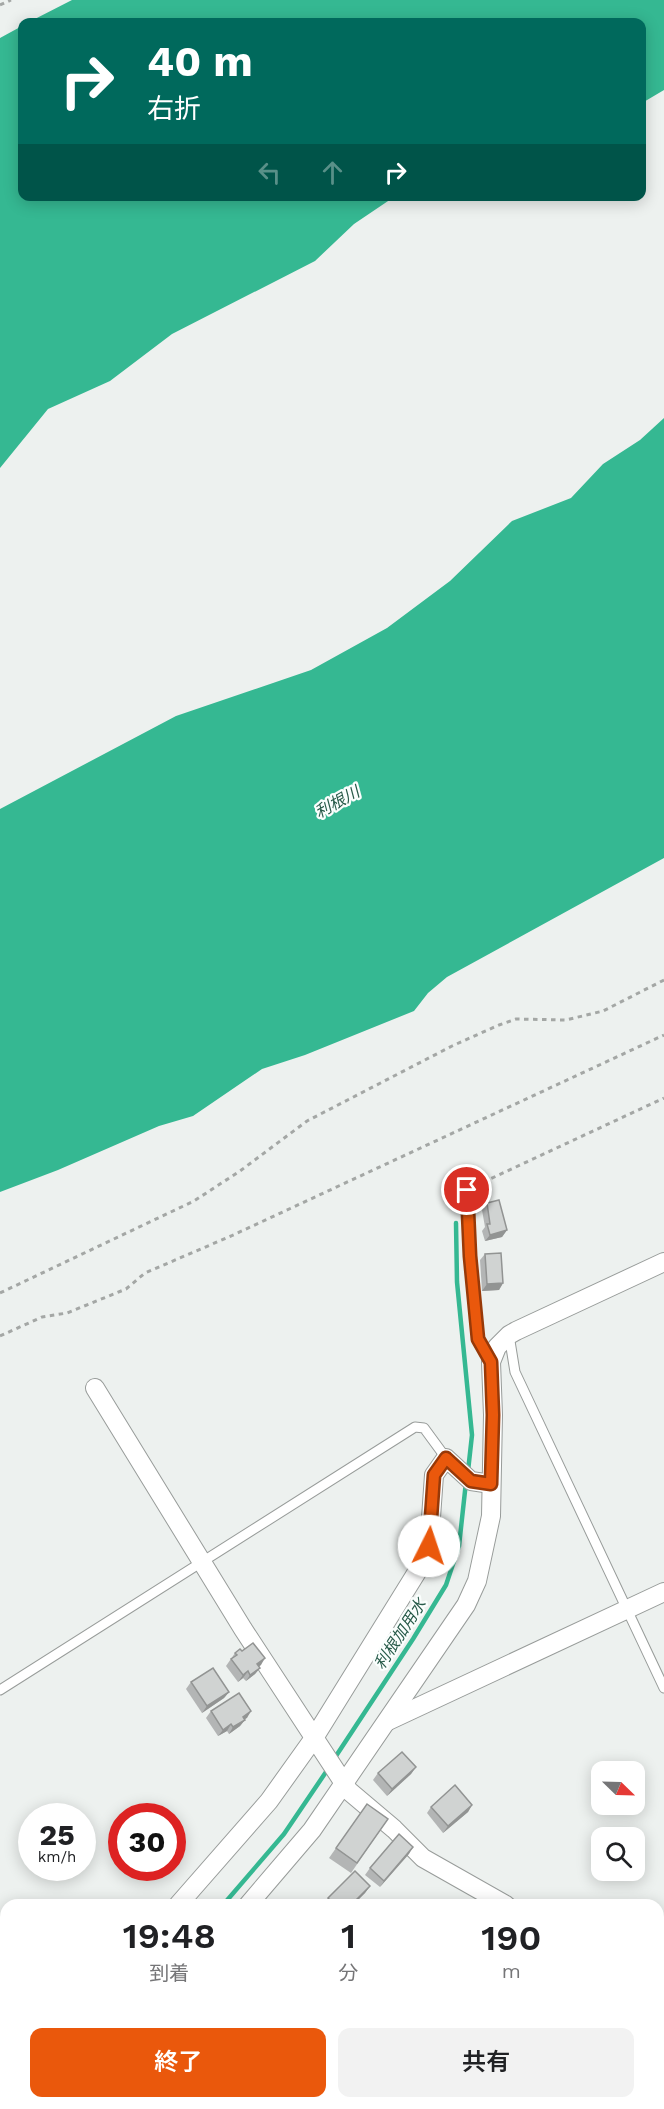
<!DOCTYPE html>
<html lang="ja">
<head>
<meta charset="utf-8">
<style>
	:root { --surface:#fff; --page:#f2f2f2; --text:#202124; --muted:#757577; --accent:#ea580c }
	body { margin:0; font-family:"Work Sans","Noto Sans JP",sans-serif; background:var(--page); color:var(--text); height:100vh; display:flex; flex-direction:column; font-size:22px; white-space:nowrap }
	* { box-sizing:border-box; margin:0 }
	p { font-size:20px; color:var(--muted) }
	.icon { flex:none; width:33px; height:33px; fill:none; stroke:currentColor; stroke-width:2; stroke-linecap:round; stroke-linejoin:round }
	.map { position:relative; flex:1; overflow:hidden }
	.side { position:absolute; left:0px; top:1899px; width:664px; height:210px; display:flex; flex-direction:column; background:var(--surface); border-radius:18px 18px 0 0; box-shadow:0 3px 15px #0003 }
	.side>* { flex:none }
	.hud { position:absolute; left:18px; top:18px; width:628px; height:183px; border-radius:12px; box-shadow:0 3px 15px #0003; background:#00695c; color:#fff; overflow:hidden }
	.needle { width:39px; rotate:113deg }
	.buttons { position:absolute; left:591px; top:1761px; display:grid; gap:12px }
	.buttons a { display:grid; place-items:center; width:54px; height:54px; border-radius:12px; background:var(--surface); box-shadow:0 3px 15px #0003; font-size:30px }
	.speed { position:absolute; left:18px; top:1803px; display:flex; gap:12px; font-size:30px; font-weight:700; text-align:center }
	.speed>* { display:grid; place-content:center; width:78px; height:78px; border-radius:50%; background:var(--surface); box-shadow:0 3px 15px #0003; line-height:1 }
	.speed small { font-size:15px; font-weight:400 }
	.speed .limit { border:9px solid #d22; background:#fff; color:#111 }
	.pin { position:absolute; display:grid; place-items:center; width:51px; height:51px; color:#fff; margin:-26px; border:3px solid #fff; border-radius:50%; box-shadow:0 2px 6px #0007 }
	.me { position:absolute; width:66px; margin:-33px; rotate:4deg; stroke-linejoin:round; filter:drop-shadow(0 0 4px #0008) }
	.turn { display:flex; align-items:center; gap:21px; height:126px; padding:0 30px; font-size:27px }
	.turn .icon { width:78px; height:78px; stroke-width:2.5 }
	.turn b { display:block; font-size:42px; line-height:51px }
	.lanes { display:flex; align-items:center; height:57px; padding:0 30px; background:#0003; justify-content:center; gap:30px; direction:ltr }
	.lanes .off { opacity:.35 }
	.eta { display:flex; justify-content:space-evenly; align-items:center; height:102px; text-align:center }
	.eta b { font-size:36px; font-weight:600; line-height:42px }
	.cta { display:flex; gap:12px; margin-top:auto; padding:12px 30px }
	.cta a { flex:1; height:69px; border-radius:12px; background:var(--accent); color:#fff; font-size:24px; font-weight:600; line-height:69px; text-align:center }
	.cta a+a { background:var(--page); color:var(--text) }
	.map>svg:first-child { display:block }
	.water { fill:#35b892 }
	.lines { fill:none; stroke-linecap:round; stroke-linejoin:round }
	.stream { stroke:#35b892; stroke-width:4.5 }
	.service-casing { stroke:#989c9a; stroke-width:11 }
	.minor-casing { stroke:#989c9a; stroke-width:20 }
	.path { stroke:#a4a7a5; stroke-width:3; stroke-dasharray:4.5 4.5; stroke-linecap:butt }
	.service { stroke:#fff; stroke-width:9 }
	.minor { stroke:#fff; stroke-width:18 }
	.wall { fill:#b3b5b5 }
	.shaded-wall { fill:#929493 }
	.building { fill:#d0d3d2; stroke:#929493; stroke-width:1.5 }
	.route-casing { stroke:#983908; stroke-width:15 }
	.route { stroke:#ea580c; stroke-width:10 }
	.labels { text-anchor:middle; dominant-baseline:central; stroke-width:4.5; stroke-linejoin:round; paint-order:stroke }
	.water-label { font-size:16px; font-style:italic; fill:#275a49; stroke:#fafefd }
</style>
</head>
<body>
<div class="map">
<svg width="664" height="2109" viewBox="0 0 664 2109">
	<rect width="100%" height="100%" fill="#edf1ef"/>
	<!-- water -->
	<g class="water">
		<path d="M72 0H664V90L642 103V22H29Z"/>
		<path d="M22 26V196L394 197 354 224 315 261 172 334 110 381 48 409 0 468V38Z"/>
		<path d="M664 418V858L447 977 428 993 414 1011 305 1055 262 1069 193 1116 159 1126 58 1170 0 1192V809L176 716 311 670 387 628 450 581 512 521 571 498 603 464 640 440Z"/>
	</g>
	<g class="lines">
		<!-- stream -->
		<g class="stream">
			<path d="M456 1223 457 1282 472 1435 468 1471"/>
			<path d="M334 1759 413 1639 446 1585 459 1546 466 1482"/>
			<path d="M223 1905 284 1834 328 1769"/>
			<path d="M45 2109 50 2103"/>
		</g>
		<!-- service casing -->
		<g class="service-casing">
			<g id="service">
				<path d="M467 1190 470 1256 479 1339 491 1362"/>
				<path d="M509 1335 515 1372 664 1688"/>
				<path d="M0 1690 415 1427 424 1428 446 1458"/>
				<path d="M427 2103 432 2109"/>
			</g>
		</g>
		<!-- minor casing -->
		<g class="minor-casing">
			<g id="minor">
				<path d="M95 1388 243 1629 349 1791 394 1829 423 1858 506 1905"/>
				<path d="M388 1721 664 1592"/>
				<path d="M178 1905 269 1801 314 1738 425 1559 429 1546 434 1475 446 1458 471 1481 491 1484"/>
				<path d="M248 1905 312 1830 466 1605 477 1581 491 1516 493 1415 491 1362 497 1347 509 1335 516 1331 664 1262"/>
				<path d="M0 1950 6 1960"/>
				<path d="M658 1970 664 1967"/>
				<path d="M658 2062 664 2066"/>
				<path d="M0 2088 6 2084"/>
				<path d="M107 2103 110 2109"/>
				<path d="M69 2109 74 2103"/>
			</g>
		</g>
		<!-- path -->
		<g class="path">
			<path d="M0 5 11 0"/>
			<path d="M475 1186 664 1098"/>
			<path d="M0 1293 194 1201 240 1171 307 1121 452 1046 499 1025 516 1019 566 1020 603 1011 664 980"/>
			<path d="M0 1336 42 1317 67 1313 126 1289 145 1273 231 1236 664 1035"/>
		</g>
		<!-- service -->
		<use href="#service" class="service"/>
		<!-- minor -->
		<use href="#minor" class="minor"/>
	</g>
	<!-- wall -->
	<g class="wall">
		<path d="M487 1203 507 1230 502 1237 485 1241 482 1231 485 1227 482 1210Z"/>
		<path d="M485 1254 503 1283 499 1290 482 1291 480 1260Z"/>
		<path d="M242 1651 261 1665 259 1666 260 1668 255 1674 246 1681 243 1678 238 1682 226 1666 235 1653Z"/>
		<path d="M191 1682 229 1692 224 1698 202 1713 186 1689Z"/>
		<path d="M211 1711H251L240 1726 229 1734 227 1731 218 1736 206 1718Z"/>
		<path d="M416 1767 411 1774 387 1796 373 1780 378 1773Z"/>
		<path d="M367 1804 388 1819 351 1873 329 1858Z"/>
		<path d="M472 1805 468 1812 443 1833 427 1813 431 1807Z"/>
		<path d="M413 1847 380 1887 365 1875 370 1868Z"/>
		<path d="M370 1886 365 1893 353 1905H323L328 1898Z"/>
		<path d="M664 2067V2101L658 2094V2072Z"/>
		<path d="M200 2103H219L212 2109H205Z"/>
		<path d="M359 2103H408L401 2109H358L356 2107Z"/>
	</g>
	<!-- shaded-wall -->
	<g class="shaded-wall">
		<path d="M507 1230 502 1237 485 1241 490 1235Z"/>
		<path d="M503 1283 499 1290 482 1291 487 1284Z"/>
		<path d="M265 1658 261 1665 252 1671 257 1664Z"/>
		<path d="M260 1668 255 1674 246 1681 250 1675Z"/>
		<path d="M248 1671 243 1678 238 1682 243 1675Z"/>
		<path d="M229 1692 224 1698 202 1713 207 1706Z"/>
		<path d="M251 1711 247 1718 238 1723 243 1717Z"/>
		<path d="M245 1720 240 1726 229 1734 233 1727Z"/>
		<path d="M231 1724 227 1731 218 1736 223 1730Z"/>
		<path d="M416 1767 411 1774 387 1796 392 1789Z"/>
		<path d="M472 1805 468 1812 443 1833 448 1826Z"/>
		<path d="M413 1847 409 1854 380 1887 384 1881Z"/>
		<path d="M370 1886 365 1893 353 1905H351Z"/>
		<path d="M215 2103H219L212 2109H210Z"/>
		<path d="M405 2103H408L401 2109H398Z"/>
	</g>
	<!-- building -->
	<g class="building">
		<path d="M499 1200 507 1230 490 1235 487 1224H490L487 1203Z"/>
		<path d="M501 1253 503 1283 487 1284 485 1254Z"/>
		<path d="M253 1643 265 1658 257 1664 260 1668 250 1675 248 1671 243 1675 231 1659 237 1655 235 1653 240 1649 242 1651Z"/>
		<path d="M213 1668 229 1692 207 1706 191 1682Z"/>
		<path d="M239 1693 251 1711 243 1717 245 1720 233 1727 231 1724 223 1730 211 1711Z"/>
		<path d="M402 1752 416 1767 392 1789 378 1773Z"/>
		<path d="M455 1785 472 1805 448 1826 431 1807Z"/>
		<path d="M367 1804 388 1819 357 1863 336 1848Z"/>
		<path d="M399 1834 413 1847 384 1881 370 1868Z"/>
		<path d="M355 1871 370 1886 351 1905H335L328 1898Z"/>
		<path d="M664 2067V2089L658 2082V2072Z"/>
		<path d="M221 2103H232L236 2109H219L217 2106Z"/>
		<path d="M363 2103H381L384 2109H366Z"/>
		<path d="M386 2103H405L398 2109H391Z"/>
		<path d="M572 2103H586L591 2109H563Z"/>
		<path d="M496 2104 501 2109H491Z"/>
	</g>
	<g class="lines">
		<!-- route casing -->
		<g class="route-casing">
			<path id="route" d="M429 1546 434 1475 446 1458 471 1481 491 1484 493 1415 491 1362 478 1339 470 1256 467 1190"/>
		</g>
		<!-- route -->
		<use href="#route" class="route"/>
	</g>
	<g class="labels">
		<!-- water labels -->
		<g class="water-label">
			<text transform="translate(337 802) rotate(-29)">利根川</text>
			<text transform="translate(400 1634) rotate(-57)">利根加用水</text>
		</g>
	</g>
</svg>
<div class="buttons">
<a><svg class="needle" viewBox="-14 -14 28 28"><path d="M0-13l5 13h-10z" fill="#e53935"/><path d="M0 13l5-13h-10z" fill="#757577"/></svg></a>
<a><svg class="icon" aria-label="search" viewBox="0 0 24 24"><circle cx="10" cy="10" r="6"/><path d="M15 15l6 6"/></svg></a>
</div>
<div class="speed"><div>25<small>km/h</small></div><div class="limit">30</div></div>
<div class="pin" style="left:467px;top:1190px;background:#d93025"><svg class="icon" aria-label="arrive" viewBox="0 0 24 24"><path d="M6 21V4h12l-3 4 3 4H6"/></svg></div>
<svg class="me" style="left:429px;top:1546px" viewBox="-20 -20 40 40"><circle r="19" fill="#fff"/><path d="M0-13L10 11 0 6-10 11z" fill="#ea580c"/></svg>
<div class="hud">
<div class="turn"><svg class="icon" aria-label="right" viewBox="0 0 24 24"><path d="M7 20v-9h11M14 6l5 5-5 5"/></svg><div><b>40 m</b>右折</div></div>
<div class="lanes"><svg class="icon off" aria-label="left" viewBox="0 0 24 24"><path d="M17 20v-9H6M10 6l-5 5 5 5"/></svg><svg class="icon off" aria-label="ahead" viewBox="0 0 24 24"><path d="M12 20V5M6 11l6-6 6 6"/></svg><svg class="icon" aria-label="right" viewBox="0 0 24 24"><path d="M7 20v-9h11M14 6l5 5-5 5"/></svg></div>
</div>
<section class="side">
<div class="eta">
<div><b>19:48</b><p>到着</p></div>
<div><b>1</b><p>分</p></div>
<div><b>190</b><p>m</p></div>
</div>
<div class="cta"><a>終了</a><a>共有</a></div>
</section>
</div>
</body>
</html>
